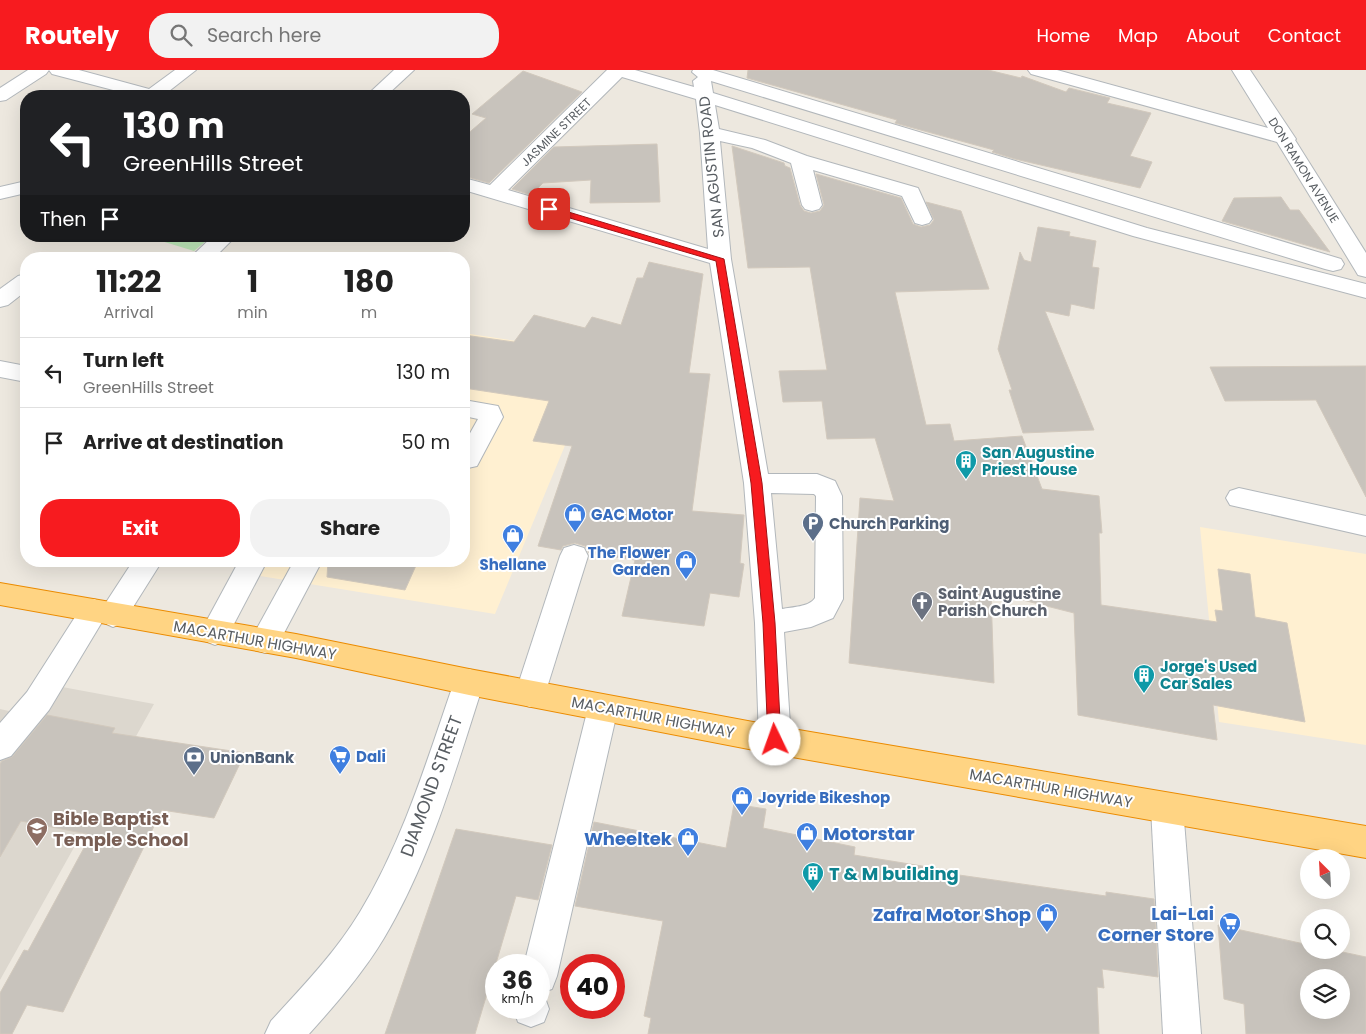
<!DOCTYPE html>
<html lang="en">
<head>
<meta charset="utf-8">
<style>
	:root { --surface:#fff; --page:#f2f2f2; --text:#222; --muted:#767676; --line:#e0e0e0; --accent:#f71b1f }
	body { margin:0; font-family:Poppins,sans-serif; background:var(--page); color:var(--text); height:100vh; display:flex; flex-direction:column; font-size:19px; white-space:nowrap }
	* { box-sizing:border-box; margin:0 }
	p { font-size:16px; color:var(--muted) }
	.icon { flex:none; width:28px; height:28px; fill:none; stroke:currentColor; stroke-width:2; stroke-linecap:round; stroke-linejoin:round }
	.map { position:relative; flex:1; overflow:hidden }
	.drawer { position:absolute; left:20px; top:182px; width:450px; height:315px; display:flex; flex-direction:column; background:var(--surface); border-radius:20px; box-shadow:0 5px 20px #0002 }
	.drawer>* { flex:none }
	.top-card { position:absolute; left:20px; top:20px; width:450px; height:152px; border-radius:20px; box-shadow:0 5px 20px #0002; background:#202124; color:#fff; overflow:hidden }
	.needle { width:32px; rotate:336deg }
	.tools { position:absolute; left:1300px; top:779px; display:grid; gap:10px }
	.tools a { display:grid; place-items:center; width:50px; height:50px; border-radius:50%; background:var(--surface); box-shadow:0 5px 20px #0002; font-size:25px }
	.speed { position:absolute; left:485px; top:884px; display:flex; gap:10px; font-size:25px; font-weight:700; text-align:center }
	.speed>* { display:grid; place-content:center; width:65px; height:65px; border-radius:50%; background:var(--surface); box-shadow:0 5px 20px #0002; line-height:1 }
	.speed small { font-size:12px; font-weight:400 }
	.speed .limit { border:8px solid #d22; background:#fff; color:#111 }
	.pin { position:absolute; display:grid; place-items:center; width:42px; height:42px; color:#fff; margin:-21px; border-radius:10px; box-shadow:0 2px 8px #0006 }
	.me { position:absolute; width:55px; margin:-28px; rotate:357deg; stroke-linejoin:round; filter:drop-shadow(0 0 4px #0008) }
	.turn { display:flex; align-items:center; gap:18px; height:105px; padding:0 20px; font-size:22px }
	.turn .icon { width:65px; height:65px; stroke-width:2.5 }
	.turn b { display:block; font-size:35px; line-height:42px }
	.then { display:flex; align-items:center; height:48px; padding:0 20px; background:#0003; gap:10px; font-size:19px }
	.eta { display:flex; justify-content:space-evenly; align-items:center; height:85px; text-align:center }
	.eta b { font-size:30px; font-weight:700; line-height:35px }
	.primary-button { display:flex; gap:10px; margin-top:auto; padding:10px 20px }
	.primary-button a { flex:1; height:58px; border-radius:20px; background:var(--accent); color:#fff; font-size:20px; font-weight:700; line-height:58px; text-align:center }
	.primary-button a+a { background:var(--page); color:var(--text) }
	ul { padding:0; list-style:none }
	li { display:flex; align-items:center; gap:15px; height:70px; padding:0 20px; border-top:1px solid var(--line) }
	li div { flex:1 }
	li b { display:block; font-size:19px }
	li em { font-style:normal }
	header { display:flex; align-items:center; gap:30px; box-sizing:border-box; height:70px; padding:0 25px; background:var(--accent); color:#fff }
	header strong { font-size:24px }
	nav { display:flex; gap:28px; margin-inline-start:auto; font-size:18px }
	.search { width:350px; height:45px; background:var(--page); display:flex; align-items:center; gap:12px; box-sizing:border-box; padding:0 18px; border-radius:20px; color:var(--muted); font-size:19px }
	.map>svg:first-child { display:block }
	.commercial { fill:#fff0d1 }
	.education { fill:#dcd7ce }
	.green { fill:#bde7b8 }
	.building { fill:#c8c3bc; stroke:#d2c9bd; fill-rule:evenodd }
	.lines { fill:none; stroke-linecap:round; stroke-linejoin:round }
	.minor-casing { stroke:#b2b7bb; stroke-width:2 }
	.highway-casing { stroke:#eb8b00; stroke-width:2 }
	.minor { fill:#fff; fill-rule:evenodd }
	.highway { fill:#ffd483; fill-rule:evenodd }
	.route { fill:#f71b1f; stroke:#a11214 }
	.labels { text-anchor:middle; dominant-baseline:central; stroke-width:4; stroke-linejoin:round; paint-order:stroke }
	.far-street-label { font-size:12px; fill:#585d62; stroke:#fff }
	.street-label { font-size:15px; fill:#585d62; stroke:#fff }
	.culture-label { font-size:15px; font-weight:bold; fill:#0d838f; stroke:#fff; text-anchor:start }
	.shop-label { font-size:15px; font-weight:bold; fill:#366cbe; stroke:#fff; text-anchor:start }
	.service-label { font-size:15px; font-weight:bold; fill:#4e5e75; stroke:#fff; text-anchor:start }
	.worship-label { font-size:15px; font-weight:bold; fill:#5b616d; stroke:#fff; text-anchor:start }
	.near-street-label { font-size:18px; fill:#585d62; stroke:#fff }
	.near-education-label { font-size:18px; font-weight:bold; fill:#785e54; stroke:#fff; text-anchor:start }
	.near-shop-label { font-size:18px; font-weight:bold; fill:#366cbe; stroke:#fff; text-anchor:end }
	.near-culture-label { font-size:18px; font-weight:bold; fill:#0d838f; stroke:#fff; text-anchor:start }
</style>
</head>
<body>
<header>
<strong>Routely</strong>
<div class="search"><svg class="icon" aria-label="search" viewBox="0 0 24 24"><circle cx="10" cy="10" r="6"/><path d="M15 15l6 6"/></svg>Search here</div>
<nav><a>Home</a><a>Map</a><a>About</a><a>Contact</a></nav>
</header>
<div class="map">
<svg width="1366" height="964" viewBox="0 0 1366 964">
	<rect width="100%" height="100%" fill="#ede8df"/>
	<!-- commercial -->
	<g class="commercial">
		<path d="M464 263 603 284 495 544 236 502 243 491H464Z"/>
		<path d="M1200 457 1366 484V675L1219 652Z"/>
	</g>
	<!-- education -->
	<path class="education" d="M46 614 154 634 0 910V639L22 644Z"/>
	<!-- green -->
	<path class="green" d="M145 166H212L194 181Z"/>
	<!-- building -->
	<g class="building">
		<path d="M748 0H988L1021 8 1022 6 1066 22 1069 18 1110 28 1107 33 1151 43 1130 86 1152 92 1140 118 1015 89 992 82 994 80 895 53 897 50 747 8Z"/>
		<path d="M523 1 582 22 489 113 464 106V67L486 48 472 44Z"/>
		<path d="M657 74 660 132 590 133 591 110 543 113 531 125 512 119 554 77Z"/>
		<path d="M732 76 784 93 785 96 790 98 800 135 804 141 811 143 820 141 824 135 816 104 901 128 913 154 921 157 930 155 934 150 926 132 961 141 989 219 895 222 926 355 950 354 954 371 1022 366 1042 419 1099 426 1102 463H1099L1101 535 1217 552 1215 540 1223 541 1218 499 1250 504 1255 547 1287 553 1305 652 1213 635 1217 670 1078 645 1074 543 991 522 994 613 849 593 860 428 894 431 875 368 827 369 822 331 783 332 779 301 827 300 810 197 748 198Z"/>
		<path d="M1281 127 1290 140H1299L1330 182 1222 151 1234 128Z"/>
		<path d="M1038 157 1070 162 1069 166 1096 171 1092 197 1099 198 1094 239 1071 234 1069 246 1045 241 1094 360 1023 363 1009 320H1012L998 279 1020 182 1024 190 1031 192Z"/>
		<path d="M649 192 703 204 689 303 710 304 692 441 744 445 740 493 744 494 739 527 710 523 704 556 622 546 635 490 589 483 585 476 575 473 563 476 561 480 538 476 572 376 533 371 549 331 464 318V265L514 272 534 245 585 258 592 247 621 255 637 208H643Z"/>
		<path d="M1366 296V427L1316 330 1225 331 1210 297Z"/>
		<path d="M328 491H418L405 520 327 507Z"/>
		<path d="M47 645 115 658 112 663 245 683 214 748 162 740 63 942 27 935 12 964H0V923L24 880 28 881 85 776 81 775 87 764 21 751 0 787V694L2 691 12 687Z"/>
		<path d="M734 734 766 739 763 758 855 777 854 785 959 802V805L1106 826V822L1154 829 1158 907 1102 899 1104 918 1097 917 1099 964H648L651 948 644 946 663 851 575 836 594 752 726 778Z"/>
		<path d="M456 759 552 775 538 830 516 826 475 964H385Z"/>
		<path d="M1218 855 1309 875V880H1333L1366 887V964H1246L1244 934 1224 929ZM1309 908H1341V940H1309Z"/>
	</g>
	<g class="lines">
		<!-- minor casing -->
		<g class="minor-casing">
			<g id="minor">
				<path d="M28 0H49L46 4 6 30 0 31V18Z"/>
				<path d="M49 0H79L149 19 175 0H196L164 25 165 26H136L52 4Z"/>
				<path d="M394 0H414L386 26H366Z"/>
				<path d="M607 0H635L694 17 693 11 698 7 692 2 693 0H713L1341 189 1344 194 1341 199 1333 201 1325 199 711 11 713 23 1147 158 1366 214V228L1133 166 715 35 719 59 765 70 807 86 918 118 932 149 929 153 922 155 915 153 902 126 813 100 822 135 819 139 812 141 805 139 802 135 791 93 752 78 720 71 731 189 768 404H817L835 411 842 426 843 529 833 548 811 557 784 562 791 670 786 680 775 684 764 680 759 670 755 553 744 413 710 193 464 120V108L490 115ZM622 7 696 29 700 63 708 179 508 120ZM771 423 814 424 816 426 815 528C809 537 792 537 782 539Z"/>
				<path d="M1028 0H1057L1268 58 1232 0H1250L1296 69 1295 70 1366 183V207L1358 205 1355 200 1277 72 1031 4Z"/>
				<path d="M26 111V123L0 129V117Z"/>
				<path d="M213 166H236L213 189H194L192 186Z"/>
				<path d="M26 204V221L8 235 0 237V219L18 206Z"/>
				<path d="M0 291 26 296V312L0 307Z"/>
				<path d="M464 330 498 336 503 347 477 396 468 398 464 397V374L478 349 464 346Z"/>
				<path d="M1239 418 1366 446V466L1230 435 1226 428 1230 421Z"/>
				<path d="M574 475 584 478 588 486 545 624 541 633 530 637 519 633 515 624 560 486 564 478Z"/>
				<path d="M133 491H162L123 553 113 557 102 552 49 640 11 686 0 690V653L27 622 84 533 94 529 105 534Z"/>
				<path d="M239 491H267L225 571 215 575 205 571 200 563Z"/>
				<path d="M294 491H322L275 580 265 583 255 580 250 571Z"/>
				<path d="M469 599 480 603 484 612C456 698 431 789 384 868 363 903 336 934 309 964H265L271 951C302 917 336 882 360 842 403 771 427 690 454 612L458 603Z"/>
				<path d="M603 625 614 629 618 638 557 906 552 919 540 923 544 925 549 939 544 952 531 957 518 952 513 938H539V895H524L588 638 592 629Z"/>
				<path d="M1167 723 1179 727 1183 738 1201 964H1163L1151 738 1155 727Z"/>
			</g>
		</g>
		<!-- highway casing -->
		<g class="highway-casing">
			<path id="highway" d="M0 513 296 564 469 599 775 656 1366 756V788L775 684 469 625 296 588 0 535Z"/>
		</g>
		<!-- minor -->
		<use href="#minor" class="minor"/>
		<!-- highway -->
		<use href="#highway" class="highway"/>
	</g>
	<!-- route -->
	<path class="route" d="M546 137H552L724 189 762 413 775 553 781 670 779 674 775 675 770 674 768 670 763 553 751 413 716 191 546 141Z"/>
	<!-- icons -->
	<defs>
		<g id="building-pin" transform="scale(1.125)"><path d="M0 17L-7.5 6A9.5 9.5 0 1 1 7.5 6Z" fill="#0f9aa8" stroke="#fff"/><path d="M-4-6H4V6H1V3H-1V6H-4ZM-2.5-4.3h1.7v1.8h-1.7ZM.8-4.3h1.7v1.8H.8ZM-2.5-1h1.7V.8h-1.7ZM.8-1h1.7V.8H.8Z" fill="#fff"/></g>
		<g id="shop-pin" transform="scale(1.125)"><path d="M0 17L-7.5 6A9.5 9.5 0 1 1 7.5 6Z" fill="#3f7fe0" stroke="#fff"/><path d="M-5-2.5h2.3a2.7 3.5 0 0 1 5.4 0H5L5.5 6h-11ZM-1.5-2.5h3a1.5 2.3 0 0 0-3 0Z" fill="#fff"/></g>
		<g id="parking-pin" transform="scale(1.125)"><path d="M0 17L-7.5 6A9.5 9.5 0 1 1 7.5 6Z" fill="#5c6f8a" stroke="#fff"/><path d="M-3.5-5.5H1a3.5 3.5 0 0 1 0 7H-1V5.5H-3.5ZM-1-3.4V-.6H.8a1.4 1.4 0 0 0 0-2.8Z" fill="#fff"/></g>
		<g id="church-pin" transform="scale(1.125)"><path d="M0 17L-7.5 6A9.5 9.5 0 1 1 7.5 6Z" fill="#6b7280" stroke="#fff"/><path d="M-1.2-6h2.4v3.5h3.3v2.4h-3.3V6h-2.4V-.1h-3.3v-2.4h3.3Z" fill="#fff"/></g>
		<g id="supermarket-pin" transform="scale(1.125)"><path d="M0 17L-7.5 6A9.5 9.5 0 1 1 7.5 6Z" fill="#3f7fe0" stroke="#fff"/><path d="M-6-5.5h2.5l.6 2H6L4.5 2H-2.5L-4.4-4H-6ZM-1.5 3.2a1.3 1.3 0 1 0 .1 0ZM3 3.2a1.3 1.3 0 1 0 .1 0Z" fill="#fff"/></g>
		<g id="bank-pin" transform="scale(1.125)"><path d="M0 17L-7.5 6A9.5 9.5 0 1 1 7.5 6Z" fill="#5c6f8a" stroke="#fff"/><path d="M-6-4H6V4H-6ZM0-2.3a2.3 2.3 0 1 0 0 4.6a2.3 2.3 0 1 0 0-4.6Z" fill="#fff"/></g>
		<g id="school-pin" transform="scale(1.125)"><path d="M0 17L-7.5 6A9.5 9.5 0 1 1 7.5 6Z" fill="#8d6e63" stroke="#fff"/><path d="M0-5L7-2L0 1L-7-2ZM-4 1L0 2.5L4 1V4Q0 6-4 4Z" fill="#fff"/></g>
	</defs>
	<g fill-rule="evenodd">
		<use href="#building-pin" x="966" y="391"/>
		<use href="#shop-pin" x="575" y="444"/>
		<use href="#parking-pin" x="813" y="453"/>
		<use href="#shop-pin" x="513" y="465"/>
		<use href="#shop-pin" x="686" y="491"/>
		<use href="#church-pin" x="922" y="532"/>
		<use href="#building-pin" x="1144" y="605"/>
		<use href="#supermarket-pin" x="340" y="686"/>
		<use href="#bank-pin" x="194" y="687"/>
		<use href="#shop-pin" x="742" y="727"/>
		<use href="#school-pin" x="37" y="758"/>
		<use href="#shop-pin" x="807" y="763"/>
		<use href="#shop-pin" x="688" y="768"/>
		<use href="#building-pin" x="813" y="803"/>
		<use href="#shop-pin" x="1047" y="844"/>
		<use href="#supermarket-pin" x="1230" y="853"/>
	</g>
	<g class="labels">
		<!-- far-street labels -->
		<g class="far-street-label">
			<text transform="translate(556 62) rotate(-44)">JASMINE STREET</text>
			<text transform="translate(1304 100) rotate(58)">DON RAMON AVENUE</text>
		</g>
		<!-- street labels -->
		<g class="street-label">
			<text transform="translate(711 97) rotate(-96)">SAN AGUSTIN ROAD</text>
			<text transform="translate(255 570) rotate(10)">MACARTHUR HIGHWAY</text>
			<text transform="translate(653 647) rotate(11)">MACARTHUR HIGHWAY</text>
			<text transform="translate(1051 718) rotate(10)">MACARTHUR HIGHWAY</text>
		</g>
		<!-- culture labels -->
		<g class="culture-label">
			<text x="982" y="382">San Augustine<tspan x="982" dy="17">Priest House</tspan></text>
			<text x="1160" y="596">Jorge's Used<tspan x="1160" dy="17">Car Sales</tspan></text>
		</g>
		<!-- shop labels -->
		<g class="shop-label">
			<text x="591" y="444">GAC Motor</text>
			<text x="670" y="482" text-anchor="end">The Flower<tspan x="670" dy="17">Garden</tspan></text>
			<text x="513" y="494" text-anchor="middle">Shellane</text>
			<text x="356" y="686">Dali</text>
			<text x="758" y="727">Joyride Bikeshop</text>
		</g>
		<!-- service labels -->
		<g class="service-label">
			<text x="829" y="453">Church Parking</text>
			<text x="210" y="687">UnionBank</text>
		</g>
		<!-- worship labels -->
		<g class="worship-label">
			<text x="938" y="523">Saint Augustine<tspan x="938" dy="17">Parish Church</tspan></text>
		</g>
		<!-- near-street labels -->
		<g class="near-street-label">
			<text transform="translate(431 716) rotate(-70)">DIAMOND STREET</text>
		</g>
		<!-- near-education labels -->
		<g class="near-education-label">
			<text x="53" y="748">Bible Baptist<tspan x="53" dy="21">Temple School</tspan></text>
		</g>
		<!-- near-shop labels -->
		<g class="near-shop-label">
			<text x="823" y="763" text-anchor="start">Motorstar</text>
			<text x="672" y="768">Wheeltek</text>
			<text x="1214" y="843">Lai-Lai<tspan x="1214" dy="21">Corner Store</tspan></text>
			<text x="1031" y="844">Zafra Motor Shop</text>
		</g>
		<!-- near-culture labels -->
		<g class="near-culture-label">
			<text x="829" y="803">T &amp; M building</text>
		</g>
	</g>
</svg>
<div class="tools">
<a><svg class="needle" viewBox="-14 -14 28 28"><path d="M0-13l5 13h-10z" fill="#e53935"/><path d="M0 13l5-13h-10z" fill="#767676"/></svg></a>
<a><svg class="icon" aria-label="search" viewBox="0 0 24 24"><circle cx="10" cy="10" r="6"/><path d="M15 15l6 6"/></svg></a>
<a><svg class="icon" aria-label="layers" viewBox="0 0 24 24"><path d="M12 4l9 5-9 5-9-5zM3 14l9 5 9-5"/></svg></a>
</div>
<div class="speed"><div>36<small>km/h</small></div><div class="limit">40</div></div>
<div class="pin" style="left:549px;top:139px;background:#d93025"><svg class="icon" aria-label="arrive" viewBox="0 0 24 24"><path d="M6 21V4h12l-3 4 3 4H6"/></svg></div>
<svg class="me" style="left:775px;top:670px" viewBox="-20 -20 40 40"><circle r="19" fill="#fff"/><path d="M0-13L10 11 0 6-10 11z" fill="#f71b1f"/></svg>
<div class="top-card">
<div class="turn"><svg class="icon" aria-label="left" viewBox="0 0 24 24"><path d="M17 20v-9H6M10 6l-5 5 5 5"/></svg><div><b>130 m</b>GreenHills Street</div></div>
<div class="then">Then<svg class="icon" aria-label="arrive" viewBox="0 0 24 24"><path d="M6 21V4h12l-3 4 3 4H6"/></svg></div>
</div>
<section class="drawer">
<div class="eta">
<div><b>11:22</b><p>Arrival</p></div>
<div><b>1</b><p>min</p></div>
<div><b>180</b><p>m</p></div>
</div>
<ul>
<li><svg class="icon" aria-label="left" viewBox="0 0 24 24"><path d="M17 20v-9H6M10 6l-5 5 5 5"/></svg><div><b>Turn left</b><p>GreenHills Street</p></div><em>130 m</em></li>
<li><svg class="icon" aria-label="arrive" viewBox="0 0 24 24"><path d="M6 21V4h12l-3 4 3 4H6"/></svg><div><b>Arrive at destination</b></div><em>50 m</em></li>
</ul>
<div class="primary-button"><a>Exit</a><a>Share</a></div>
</section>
</div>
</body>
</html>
